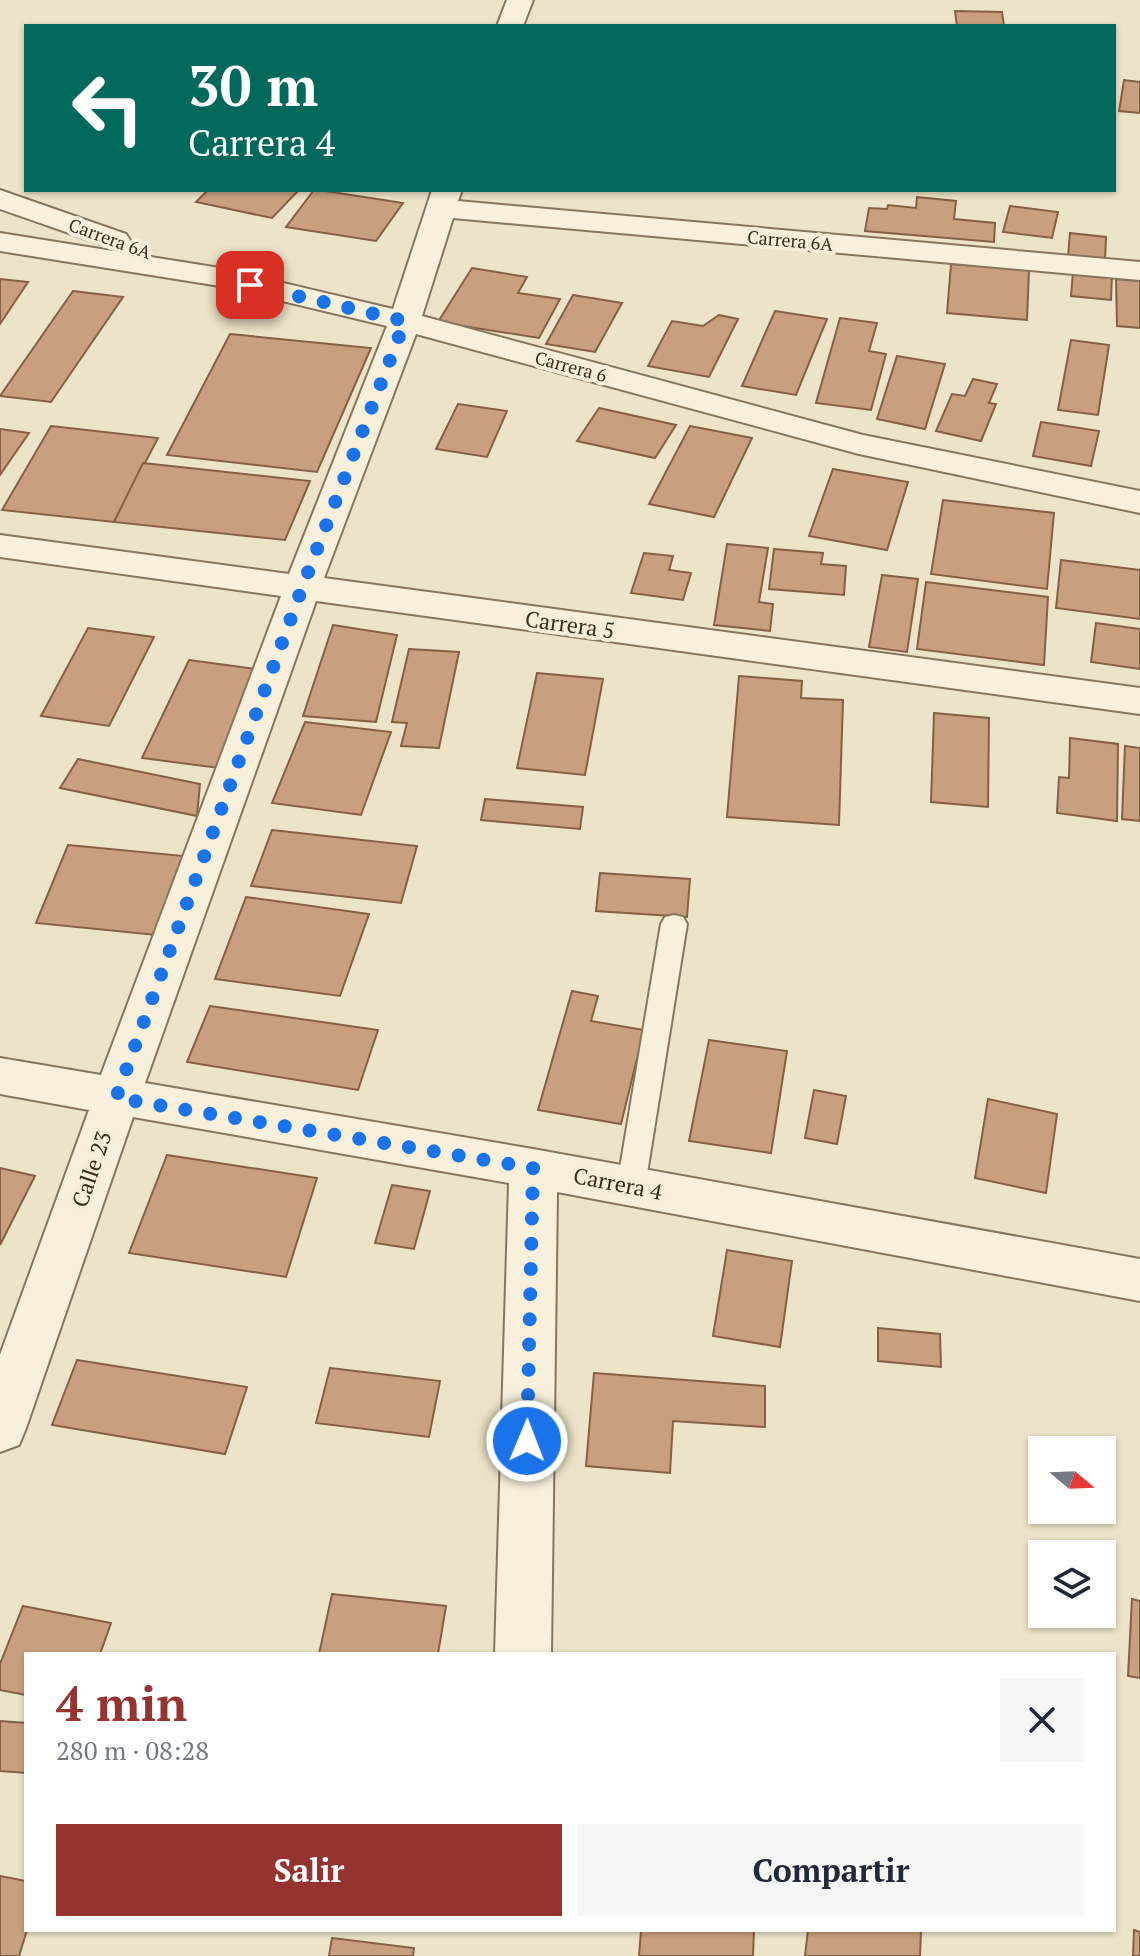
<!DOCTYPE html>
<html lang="es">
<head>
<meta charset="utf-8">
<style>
	:root { --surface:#fff; --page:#f6f6f7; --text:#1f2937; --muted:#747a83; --accent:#943330 }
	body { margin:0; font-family:"PT Serif",serif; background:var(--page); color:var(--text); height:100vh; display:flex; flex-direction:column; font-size:30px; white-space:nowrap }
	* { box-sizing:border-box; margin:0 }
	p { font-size:26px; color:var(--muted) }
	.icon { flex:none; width:44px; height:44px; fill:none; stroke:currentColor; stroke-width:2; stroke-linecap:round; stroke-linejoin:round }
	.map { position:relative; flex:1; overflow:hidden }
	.details { position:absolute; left:24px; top:1652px; width:1092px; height:280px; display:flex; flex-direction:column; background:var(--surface); border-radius:0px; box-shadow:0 2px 6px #0004 }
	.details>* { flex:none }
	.banner { position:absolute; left:24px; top:24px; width:1092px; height:168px; border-radius:0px; box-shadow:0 2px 6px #0004; background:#00695c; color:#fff; overflow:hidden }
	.needle { width:52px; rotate:109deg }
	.controls { position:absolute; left:1028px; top:1436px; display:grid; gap:16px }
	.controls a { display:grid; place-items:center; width:88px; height:88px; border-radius:0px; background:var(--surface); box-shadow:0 2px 6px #0004; font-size:40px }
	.pin { position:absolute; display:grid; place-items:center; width:68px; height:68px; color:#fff; margin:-34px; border-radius:16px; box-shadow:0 4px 12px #0006 }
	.me { position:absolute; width:88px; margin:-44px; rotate:1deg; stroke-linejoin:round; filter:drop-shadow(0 0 6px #0008) }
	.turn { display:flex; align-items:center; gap:28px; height:168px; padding:0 32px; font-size:36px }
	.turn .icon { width:104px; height:104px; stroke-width:2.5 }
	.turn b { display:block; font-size:56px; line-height:68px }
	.round { display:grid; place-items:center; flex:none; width:84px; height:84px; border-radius:0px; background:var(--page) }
	.head { display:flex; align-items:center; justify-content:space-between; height:136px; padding:0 32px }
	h1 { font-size:48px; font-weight:700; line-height:60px; color:var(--accent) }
	.action { display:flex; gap:16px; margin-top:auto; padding:16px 32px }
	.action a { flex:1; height:92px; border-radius:0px; background:var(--accent); color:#fff; font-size:32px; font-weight:700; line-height:92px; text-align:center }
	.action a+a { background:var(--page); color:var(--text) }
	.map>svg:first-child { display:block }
	.building { fill:#c9a07f; stroke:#866044; stroke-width:2 }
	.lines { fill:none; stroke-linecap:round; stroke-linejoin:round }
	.lane-casing { stroke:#88755d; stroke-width:4 }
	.street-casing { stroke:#88755d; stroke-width:4 }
	.lane { fill:#f8f0db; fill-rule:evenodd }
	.street { fill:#f8f0db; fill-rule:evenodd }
	.route { stroke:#1a73e8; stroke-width:14; stroke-dasharray:0 25.2 }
	.labels { text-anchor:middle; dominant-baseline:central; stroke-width:8; stroke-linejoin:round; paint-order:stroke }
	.far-street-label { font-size:18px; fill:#392d20; stroke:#f4edd7 }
	.street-label { font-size:22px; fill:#392d20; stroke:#f4edd7 }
</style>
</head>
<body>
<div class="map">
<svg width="1140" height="1956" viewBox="0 0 1140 1956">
	<rect width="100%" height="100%" fill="#ede3c8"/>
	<!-- building -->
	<g class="building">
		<path d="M955 11 1002 12 1004 26H957Z"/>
		<path d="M1124 80 1140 82V113L1119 111Z"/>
		<path d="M208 190H299L272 218 196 202Z"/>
		<path d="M314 190H319L403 203 376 241 286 227Z"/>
		<path d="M917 197 956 201 954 219 995 223 994 242 865 231 869 208 887 209 888 205 916 208Z"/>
		<path d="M1010 206 1058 212 1052 238 1003 232Z"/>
		<path d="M1070 233 1106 237 1105 260 1068 256Z"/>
		<path d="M951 264 1029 270 1027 320 947 313Z"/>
		<path d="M472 268 527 277 518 293 560 299 539 338 438 322Z"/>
		<path d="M1073 272 1112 276 1111 300 1071 296Z"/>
		<path d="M0 279 28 282 0 324Z"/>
		<path d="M1116 279 1140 281V328L1117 326Z"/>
		<path d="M73 291 123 297 51 402 0 396Z"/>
		<path d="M573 295 622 303 595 352 546 344Z"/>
		<path d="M775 311 827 319 796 395 742 386Z"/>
		<path d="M719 315 738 319 709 377 648 366 672 321 703 326Z"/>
		<path d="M840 318 877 323 869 351 886 354 871 410 816 403Z"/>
		<path d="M230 334 371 348 317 472 167 455Z"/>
		<path d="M1071 340 1109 345 1098 415 1058 410Z"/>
		<path d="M897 356 945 364 925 429 877 419Z"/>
		<path d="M973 379 997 384 989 403 996 404 981 441 936 431 952 394 965 396Z"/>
		<path d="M458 404 507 411 487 457 436 449Z"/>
		<path d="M599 408 676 425 655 458 577 441Z"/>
		<path d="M1041 422 1099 431 1091 466 1033 456Z"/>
		<path d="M51 426 158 438 114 522 2 510Z"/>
		<path d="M690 426 752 438 714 517 649 504Z"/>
		<path d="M0 429 29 433 0 475Z"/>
		<path d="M143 463 310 481 285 540 114 522Z"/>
		<path d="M833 469 908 482 887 550 809 536Z"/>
		<path d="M943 500 1054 513 1047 589 931 574Z"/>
		<path d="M727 544 768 548 759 602 773 604 770 631 714 625Z"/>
		<path d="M774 549 823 553 821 564 846 566 844 595 769 589Z"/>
		<path d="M644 553 673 556 669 570 691 573 683 600 631 593Z"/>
		<path d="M1061 560 1140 570V619L1056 608Z"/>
		<path d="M882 575 918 579 907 652 869 647Z"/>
		<path d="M926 582 1048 597 1044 665 917 649Z"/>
		<path d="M1096 623 1140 629V669L1091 662Z"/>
		<path d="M333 625 397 635 376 722 303 716Z"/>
		<path d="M88 628 154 637 109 726 41 716Z"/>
		<path d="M409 649 459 652 439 748 401 746 407 723 392 722Z"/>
		<path d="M189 660 263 670 219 768 142 758Z"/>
		<path d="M537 673 603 679 585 775 517 768Z"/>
		<path d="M739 676 802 681 801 698 843 700 839 825 727 817Z"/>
		<path d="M934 713 989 718 988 807 931 802Z"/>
		<path d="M305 722 391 732 361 815 272 803Z"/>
		<path d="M1070 738 1118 744 1117 821 1057 813 1059 777 1069 778Z"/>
		<path d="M1125 746 1140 748V821L1122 819Z"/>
		<path d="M78 759 200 784 197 816 60 788Z"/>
		<path d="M485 799 583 807 580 829 481 820Z"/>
		<path d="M272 830 417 846 401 903 251 886Z"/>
		<path d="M68 845 184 856 156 935 36 923Z"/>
		<path d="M600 873 690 879 687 917 596 911Z"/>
		<path d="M246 897 369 914 340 996 215 979Z"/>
		<path d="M572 991 598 996 591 1021 644 1030 621 1124 538 1110Z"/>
		<path d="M210 1006 378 1030 358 1090 187 1062Z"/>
		<path d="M709 1040 787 1051 771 1153 689 1141Z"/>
		<path d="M814 1090 846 1096 837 1144 805 1138Z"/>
		<path d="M988 1099 1057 1114 1046 1193 975 1178Z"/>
		<path d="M167 1155 317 1178 286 1277 129 1253Z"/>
		<path d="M0 1168 35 1176 0 1245Z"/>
		<path d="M392 1185 430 1191 414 1249 375 1243Z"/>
		<path d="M727 1250 792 1261 780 1347 713 1336Z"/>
		<path d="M878 1328 940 1334 941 1367 878 1361Z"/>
		<path d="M77 1360 247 1387 225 1454 52 1425Z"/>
		<path d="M330 1368 440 1381 429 1437 316 1423Z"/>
		<path d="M594 1373 765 1386V1427L673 1421 670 1473 586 1466Z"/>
		<path d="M332 1594 446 1606 438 1654H319Z"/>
		<path d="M1132 1599 1140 1601V1678L1128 1676Z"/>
		<path d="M23 1606 111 1623 100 1654H26V1695L0 1690V1664Z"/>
		<path d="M0 1721 26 1723V1773L0 1771Z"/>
		<path d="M0 1876 26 1881 27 1930 19 1956H0Z"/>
		<path d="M641 1930H754L753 1956H639Z"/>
		<path d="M808 1930H921L920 1956H805Z"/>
		<path d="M1134 1930 1140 1932V1956H1133Z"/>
		<path d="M332 1938 414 1948 413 1956H329Z"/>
	</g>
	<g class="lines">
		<!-- lane casing -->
		<g class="lane-casing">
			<path id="lane" d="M674 915 683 917 687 924 645 1186 641 1194 631 1198 621 1194 617 1186 661 924 665 917Z"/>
		</g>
		<!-- street casing -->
		<g class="street-casing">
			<g id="street">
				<path d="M507 0H533L523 26H497Z"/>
				<path d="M0 190 126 234 130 240 126 246 115 249 0 209Z"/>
				<path d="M432 190H462L458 201 1140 262V280L453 218 422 316 863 435 1140 491V513L859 454 416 334 324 578 1140 688V714L316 601 145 1083 533 1149 1140 1259V1301L557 1192 551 1654H495L509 1183 133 1117 26 1428 19 1445 0 1452V1355L89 1110 0 1094V1058L101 1075 281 596 0 557V535L289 574 387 326 220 286 0 251V233L220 268 393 309Z"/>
			</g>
		</g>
		<!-- lane -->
		<use href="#lane" class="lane"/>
		<!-- street -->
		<use href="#street" class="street"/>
	</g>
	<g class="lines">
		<!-- route -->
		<path class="route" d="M250 285 405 321 302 588 116 1098 533 1168 527 1441"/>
	</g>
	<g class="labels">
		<!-- far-street labels -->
		<g class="far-street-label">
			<text transform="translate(110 238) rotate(20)">Carrera 6A</text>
			<text transform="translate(790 240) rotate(5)">Carrera 6A</text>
			<text transform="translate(571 366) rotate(15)">Carrera 6</text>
		</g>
		<!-- street labels -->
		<g class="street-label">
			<text transform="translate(570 624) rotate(8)">Carrera 5</text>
			<text transform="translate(91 1169) rotate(-71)">Calle 23</text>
			<text transform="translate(618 1183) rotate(11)">Carrera 4</text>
		</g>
	</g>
</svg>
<div class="controls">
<a><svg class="needle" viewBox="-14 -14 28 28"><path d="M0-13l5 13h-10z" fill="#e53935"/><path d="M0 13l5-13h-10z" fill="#747a83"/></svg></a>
<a><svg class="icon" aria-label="layers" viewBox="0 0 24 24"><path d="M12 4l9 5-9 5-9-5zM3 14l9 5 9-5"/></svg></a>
</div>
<div class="pin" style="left:250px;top:285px;background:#d93025"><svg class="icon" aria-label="arrive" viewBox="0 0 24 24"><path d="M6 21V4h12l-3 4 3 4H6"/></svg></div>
<svg class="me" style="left:527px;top:1441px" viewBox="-20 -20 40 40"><circle r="17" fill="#1a73e8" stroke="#fff" stroke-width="3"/><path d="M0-11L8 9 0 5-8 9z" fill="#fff"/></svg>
<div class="banner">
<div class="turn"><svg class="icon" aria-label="left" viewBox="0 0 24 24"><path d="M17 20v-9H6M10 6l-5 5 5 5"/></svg><div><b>30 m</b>Carrera 4</div></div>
</div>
<section class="details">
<div class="head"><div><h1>4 min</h1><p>280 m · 08:28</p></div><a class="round"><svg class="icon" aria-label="close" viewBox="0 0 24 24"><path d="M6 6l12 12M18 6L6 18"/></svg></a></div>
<div class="action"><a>Salir</a><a>Compartir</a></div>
</section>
</div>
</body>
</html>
